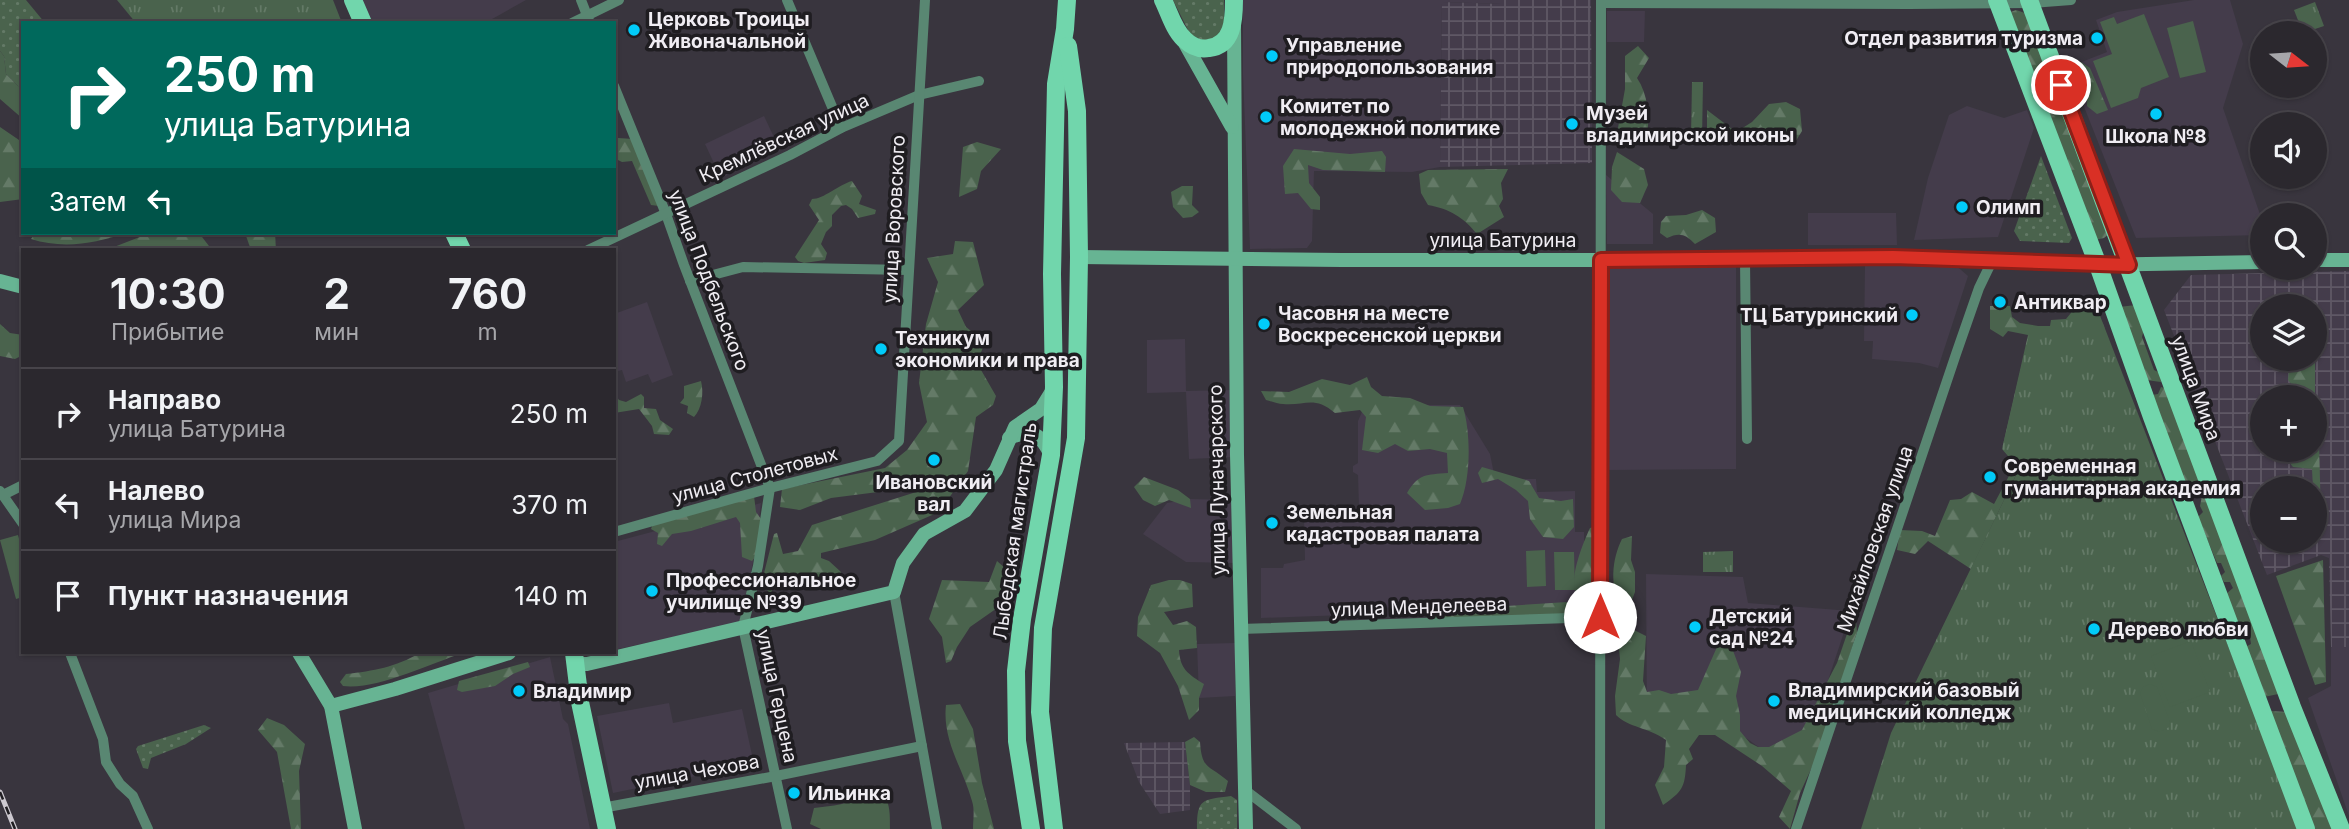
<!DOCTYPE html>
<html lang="ru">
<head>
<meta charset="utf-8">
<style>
	:root { --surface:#2b282e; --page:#333036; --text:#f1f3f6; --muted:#a6a6aa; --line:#47444a }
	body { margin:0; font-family:Inter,sans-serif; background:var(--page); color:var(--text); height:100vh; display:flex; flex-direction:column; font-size:26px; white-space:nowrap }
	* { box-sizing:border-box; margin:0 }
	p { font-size:23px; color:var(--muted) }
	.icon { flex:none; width:38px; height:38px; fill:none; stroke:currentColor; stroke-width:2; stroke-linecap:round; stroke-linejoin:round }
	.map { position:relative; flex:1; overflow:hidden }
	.panel { position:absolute; left:21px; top:248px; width:595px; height:406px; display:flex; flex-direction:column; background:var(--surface); border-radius:0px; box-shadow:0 2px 5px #0004,0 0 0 2px var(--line) }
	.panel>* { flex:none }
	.hud { position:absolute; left:21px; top:21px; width:595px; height:214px; border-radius:0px; box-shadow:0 2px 5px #0004,0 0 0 2px var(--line); background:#00695c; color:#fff; overflow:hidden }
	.needle { width:46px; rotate:107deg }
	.fabs { position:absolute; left:2250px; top:21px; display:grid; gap:14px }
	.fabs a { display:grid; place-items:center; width:77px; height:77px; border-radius:50%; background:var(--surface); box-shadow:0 2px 5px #0004,0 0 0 2px var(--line); font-size:35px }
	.pin { position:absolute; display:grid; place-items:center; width:60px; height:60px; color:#fff; margin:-30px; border:4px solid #fff; border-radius:50%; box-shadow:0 2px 7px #0007 }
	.me { position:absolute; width:77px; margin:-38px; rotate:0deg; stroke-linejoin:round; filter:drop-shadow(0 0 5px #0008) }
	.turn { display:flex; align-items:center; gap:24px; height:147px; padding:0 28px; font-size:32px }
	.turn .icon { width:91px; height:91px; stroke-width:2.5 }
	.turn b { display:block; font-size:49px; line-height:60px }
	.then { display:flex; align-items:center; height:66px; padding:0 28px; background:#0003; gap:14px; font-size:26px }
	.eta { display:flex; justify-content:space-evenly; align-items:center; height:119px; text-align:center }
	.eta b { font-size:42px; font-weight:700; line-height:49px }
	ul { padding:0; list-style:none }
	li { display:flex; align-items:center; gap:21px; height:91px; padding:0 28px; border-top:2px solid var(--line) }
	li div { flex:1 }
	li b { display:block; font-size:26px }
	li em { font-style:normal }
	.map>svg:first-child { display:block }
	.built { fill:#443c4b }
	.industrial { fill:url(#industrial-grid); fill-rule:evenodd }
	.grass { fill:url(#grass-dots) }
	.forest { fill:url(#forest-firs) }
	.park { fill:url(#park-tufts) }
	.garden { fill:#4a634d }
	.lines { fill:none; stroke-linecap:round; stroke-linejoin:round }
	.street { stroke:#598772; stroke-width:10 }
	.secondary { stroke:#67b493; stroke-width:14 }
	.primary { stroke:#71d6ac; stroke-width:18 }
	.rail-casing { stroke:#ccc8cf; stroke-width:5 }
	.rail { stroke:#1f1d21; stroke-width:2.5; stroke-dasharray:8; stroke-linecap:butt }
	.route-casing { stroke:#8d1f18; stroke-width:18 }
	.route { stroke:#d93025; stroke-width:12 }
	.poi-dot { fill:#01cbf9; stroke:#1f1d21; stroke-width:2.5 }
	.labels { text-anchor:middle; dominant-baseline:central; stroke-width:7; stroke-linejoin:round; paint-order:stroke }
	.poi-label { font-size:19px; font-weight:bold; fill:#f0edf3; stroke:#1f1d21; text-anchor:start }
	.street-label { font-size:19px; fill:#f0edf3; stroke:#1f1d21 }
</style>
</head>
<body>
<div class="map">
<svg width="2349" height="829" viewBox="0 0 2349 829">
	<defs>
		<pattern id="industrial-grid" width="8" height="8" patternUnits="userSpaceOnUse" patternTransform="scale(1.75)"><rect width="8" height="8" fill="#443c4b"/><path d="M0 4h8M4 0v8" fill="none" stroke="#5f5865"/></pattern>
		<pattern id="grass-dots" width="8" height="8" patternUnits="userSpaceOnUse" patternTransform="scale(1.75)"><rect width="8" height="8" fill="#4a634d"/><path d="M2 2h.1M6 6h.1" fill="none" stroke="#647a67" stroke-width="1.8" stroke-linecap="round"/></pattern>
		<pattern id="forest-firs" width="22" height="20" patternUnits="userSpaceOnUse" patternTransform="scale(1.75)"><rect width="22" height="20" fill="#4a634d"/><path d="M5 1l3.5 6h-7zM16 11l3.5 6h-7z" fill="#647a67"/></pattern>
		<pattern id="park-tufts" width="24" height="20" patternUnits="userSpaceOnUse" patternTransform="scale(1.75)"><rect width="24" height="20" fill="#4a634d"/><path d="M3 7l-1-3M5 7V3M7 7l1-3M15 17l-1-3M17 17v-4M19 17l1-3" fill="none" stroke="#647a67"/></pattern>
	</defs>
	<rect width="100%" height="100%" fill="#39353e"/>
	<!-- built -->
	<g class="built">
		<path d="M360 0H526L485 23H371Z"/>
		<path d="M1243 0H1501V4L1442 2 1440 167 1412 172 1314 171 1312 241 1307 248 1250 249 1243 75Z"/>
		<path d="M2194 0H2230L2243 44 2223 108 2263 223V235L2136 238 2079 94 2084 88 2074 65 2107 52 2096 20 2117 12Z"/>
		<path d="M1607 11H1645L1644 42H1607Z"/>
		<path d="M1967 106 2004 118 2027 110 2034 128 1998 237 1914 240 1928 178 1949 115Z"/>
		<path d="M764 116 780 150 721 178 705 144Z"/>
		<path d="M1606 175 1653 214V244H1607Z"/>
		<path d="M1808 213H1896L1897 245H1808Z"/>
		<path d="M1953 263 1968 276 1938 368 1919 363 1872 359 1873 341H1864L1865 264Z"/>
		<path d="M1736 265V469L1608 470 1606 266Z"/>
		<path d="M647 302 673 375 652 383 648 374 626 382 622 370 614 372V314Z"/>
		<path d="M1185 339 1186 391 1231 390 1233 457 1189 459 1186 392 1147 393V340Z"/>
		<path d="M1365 405H1460L1490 454 1495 479H1536L1537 492 1575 491V532H1584V605L1404 611V607L1345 609V615L1261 618V568H1283L1284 564 1305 560 1304 518 1324 517 1325 508H1359L1358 475 1353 472V466L1358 463V421Z"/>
		<path d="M1190 499 1233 500V563L1186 562 1143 534 1167 503Z"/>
		<path d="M761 503 755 552 741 622 614 650V542Z"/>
		<path d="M1646 574 1743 577 1748 603 1851 611 1797 774 1726 724 1647 726Z"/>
		<path d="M1235 643V696L1199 698 1197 644Z"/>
		<path d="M2331 647H2349V816L2308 698 2331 686Z"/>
		<path d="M550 657 563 719 568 724 590 829H465L428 693Z"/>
		<path d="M669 703 673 723 742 709 754 764 613 793 597 716Z"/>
	</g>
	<!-- industrial -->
	<g class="industrial">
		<path d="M1501 0H1591L1592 163 1440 167 1442 2 1501 4Z"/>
		<path d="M2349 271V647H2331L2329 558 2321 555 2267 575 2164 310 2191 275ZM2263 306H2315V359H2263ZM2263 397H2315V450H2263ZM2263 488H2315V541H2263Z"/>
		<path d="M1185 742 1190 785V810L1160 814 1139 782 1124 743Z"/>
	</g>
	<!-- grass -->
	<g class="grass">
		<path d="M0 0H26L45 23H23V91L6 74 4 56 0 51Z"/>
		<path d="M1173 0H1224V32L1207 43 1191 36Z"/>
		<path d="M2041 156 2072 238 2069 243 2020 241 2014 231Z"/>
		<path d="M204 725 211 728 186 744 151 758 148 769 143 768 136 749 138 746Z"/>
		<path d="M1231 796 1237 800V829H1197C1197 798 1202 800 1231 796Z"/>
	</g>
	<!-- forest -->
	<g class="forest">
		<path d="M2016 10 2025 13 2110 233 2104 238 2095 240 2008 13Z"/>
		<path d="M1638 46 1649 58 1637 78C1648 94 1650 117 1647 137L1640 143 1626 138 1618 128 1625 89V56Z"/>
		<path d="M0 51 4 56 6 74 23 91V119L0 99Z"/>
		<path d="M2081 62 2090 68 2108 110 2097 114 2087 106V93L2073 65Z"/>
		<path d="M1786 102 1800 109 1802 131 1794 144 1769 139 1760 131C1743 138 1730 143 1711 139L1707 132V110L1732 129H1741L1752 122 1769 104Z"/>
		<path d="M0 127 19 140 23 129V199L0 202Z"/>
		<path d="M618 138 633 139 659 206 651 205 632 161 622 162 614 158V148Z"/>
		<path d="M977 142 1001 149 981 171 977 189 959 197 963 147Z"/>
		<path d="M1294 149 1350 154 1382 151 1386 157 1385 172 1323 170 1308 165 1309 183 1320 197V210L1311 209 1298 193 1285 194 1283 166Z"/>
		<path d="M1617 152 1644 169 1648 185 1640 203 1622 202 1611 190 1612 167Z"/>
		<path d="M1508 169 1501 183 1503 199 1499 206 1504 217 1477 234C1463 217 1450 209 1428 205L1421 193 1419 174 1428 170Z"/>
		<path d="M852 181 862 196 859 204 876 210 875 214 858 218 852 209 846 205 841 206 832 215V226L826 232 821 244 827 253 825 260 804 263 798 261 795 257 819 220 809 205 812 199C824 199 838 185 852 181Z"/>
		<path d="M1182 186H1193L1192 205 1199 212 1192 217 1183 218 1173 207 1171 192Z"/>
		<path d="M1702 210 1715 218 1716 232 1695 244C1686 234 1679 232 1667 238L1660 233 1661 222 1666 216 1686 215Z"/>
		<path d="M64 233H125C95 244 62 249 31 239L33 236Z"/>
		<path d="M150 233H199L212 250H93L114 247Z"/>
		<path d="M245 233H275L276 250H251Z"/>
		<path d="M955 241 973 242 984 285 958 310 966 327 985 342 977 363 996 396 993 405 976 417 968 471 939 512 875 540 821 553V558L829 561 841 572 837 582C829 581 822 578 814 576 800 572 786 580 774 586L771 593H769L762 581 774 534 777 533 783 554 798 551 812 525 932 487 923 476 878 492 831 498 800 510 780 507 782 489 885 468 907 450 927 422 919 383 926 324 938 282 927 258 953 254Z"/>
		<path d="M2136 305 2144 329 2142 337 2154 370 2160 373 2161 382 2146 380 2119 307Z"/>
		<path d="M1990 306H2010L2012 317 2020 323 2038 326 2002 449 2028 335 2008 331 2003 337 1990 329Z"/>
		<path d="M0 324 10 333 23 335V355L15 359 0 356Z"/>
		<path d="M2290 359H2315V414V397H2302L2288 380Z"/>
		<path d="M1367 377 1371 387 1382 396 1410 398 1430 406 1463 407C1471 433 1471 479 1460 504L1448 508 1425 510 1407 493C1419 473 1426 475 1448 473L1447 453 1430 449 1408 451 1395 444 1378 453 1362 450 1366 417 1360 410 1335 413C1314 395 1305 406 1283 404 1278 404 1271 401 1266 400L1261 391 1289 392 1322 379 1350 385Z"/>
		<path d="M701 381C704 392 702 409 694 417L687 413 688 406 680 403 684 398V386Z"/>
		<path d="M2161 387 2167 389 2202 482 2198 485 2196 495H2190L2152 395 2158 394Z"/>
		<path d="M614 393 619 400 626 402 641 394 644 397V408L656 409 660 420 673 429 669 435 654 434 652 426 639 409 614 413Z"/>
		<path d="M2315 437 2319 441 2321 519H2315V488H2313L2312 469 2293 467 2281 452 2282 450H2315Z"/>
		<path d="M1482 467 1529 481 1539 498 1561 501 1573 499 1574 527 1563 539 1543 537 1530 519 1528 501 1516 490 1498 479 1482 483 1478 473Z"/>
		<path d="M2010 474 2016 475 1971 569 1928 541 1915 554 1897 550 1900 530 1922 531 1935 536 1950 500 1961 499 1972 492 1994 504Z"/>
		<path d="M1144 477 1178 490 1190 499 1191 508 1169 500 1155 506 1143 500 1134 487Z"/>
		<path d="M2206 494 2283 693 2264 697 2245 647 2251 644 2250 637 2243 636 2226 594 2233 588 2230 582H2224L2221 576 2225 572 2221 563H2217L2198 517 2203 512 2200 506 2202 496Z"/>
		<path d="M754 496 756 512 761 519 757 555 752 561 742 557 740 523 736 517 691 531 672 534 662 546 657 544 658 533 651 529 653 524Z"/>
		<path d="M1597 526V577L1594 604 1587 606C1583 602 1578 598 1576 593 1569 577 1583 543 1590 528Z"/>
		<path d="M1632 536 1631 560 1635 572V592L1630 605 1622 607C1609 587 1612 559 1622 539Z"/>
		<path d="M2323 560 2326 682 2315 685 2276 576Z"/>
		<path d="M997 561 1006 569 1000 606 970 627 957 647 951 661 946 663 942 637 929 619 942 580 989 582Z"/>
		<path d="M1169 580H1180L1192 584 1193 607 1164 612 1173 625 1187 621 1196 627 1197 648 1179 650C1180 669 1188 674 1204 684L1199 698V710L1189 720 1178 686 1160 653 1137 636 1138 617 1151 585Z"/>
		<path d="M1567 602 1574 610 1565 616 1431 618 1423 612 1433 606 1475 608Z"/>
		<path d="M1856 621 1857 632 1818 754 1800 793 1790 829 1779 817 1791 791 1762 766 1715 735H1699L1689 749 1693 759 1686 765C1685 787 1682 792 1663 805L1655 785 1664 767 1666 740C1648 727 1629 728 1616 715L1615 696 1620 659 1618 639 1626 626 1646 636 1643 681 1647 692 1659 690 1671 694 1698 690 1717 647 1732 648 1741 672 1736 696 1740 715V731L1750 743 1758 747H1769L1802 730 1837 663 1848 631Z"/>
		<path d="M420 653H463C429 664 377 690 343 686L340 682 346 674C374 671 395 667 420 653Z"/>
		<path d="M528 662 530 667 513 674 495 686 462 692 457 690 459 681Z"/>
		<path d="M960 704 973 729 982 783 994 829H973C973 820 975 810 972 801 963 768 942 741 946 705Z"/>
		<path d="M2270 711 2288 712 2333 829H2313Z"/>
		<path d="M267 718 284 725 305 744 299 771 301 829H291L277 752 258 730Z"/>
		<path d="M1194 737 1200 742C1202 770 1208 764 1228 781L1225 792H1206L1190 785 1185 742Z"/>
	</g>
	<!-- park -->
	<g class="park">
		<path d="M117 0H333L342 23H136Z"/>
		<path d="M2315 2 2324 26 2303 33 2294 10Z"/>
		<path d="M1692 82H1703L1702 138H1691Z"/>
		<path d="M2075 308H2097L2299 829H1861L1891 733 2019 469 2002 449 2031 326H2050L2051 320 2066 319Z"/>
		<path d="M1733 551V572H1703V552Z"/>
	</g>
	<!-- garden -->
	<g class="garden">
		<path d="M2144 14 2169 77 2141 88 2138 98 2111 108 2093 61 2112 54 2100 22 2114 17 2117 24Z"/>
		<path d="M2193 21 2206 72 2180 78 2167 28Z"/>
		<path d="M18 535 23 553V597L16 599 0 540Z"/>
		<path d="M1545 550 1546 586 1527 587 1526 551Z"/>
		<path d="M1554 552H1574L1575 590H1555Z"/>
		<path d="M2191 641 2210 692 2170 707 2151 656Z"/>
		<path d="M2150 684 2157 687 2170 722 2169 727 2160 732 2152 729 2140 693 2143 687Z"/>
		<path d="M872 787C891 795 890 811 890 829H821L810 824 814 808C836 805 857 805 872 787Z"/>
	</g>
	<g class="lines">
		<!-- street -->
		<g class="street">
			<path d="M581 0 590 23"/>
			<path d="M787 0 841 128"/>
			<path d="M1601 3 1909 4 2031 3 2071 0"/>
			<path d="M572 23 619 0"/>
			<path d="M614 86 666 214 684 265 770 488 758 566 743 627 787 829"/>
			<path d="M588 250 790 155 841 128 919 95 979 81"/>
			<path d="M1745 260 1747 439"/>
			<path d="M690 281 743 267 908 270"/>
			<path d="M0 491 23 524"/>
			<path d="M3 495 23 485"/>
			<path d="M614 532 770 488 877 461 899 441 925 0"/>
			<path d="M894 592 937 829"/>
			<path d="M1240 629 1600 617"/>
			<path d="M70 653 103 739 106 762 120 784 133 796 148 829"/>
			<path d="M1245 790 1296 829"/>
			<path d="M602 808 776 776 922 746"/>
			<path d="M1600 829 1601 0"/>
			<path d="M1796 829 1956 354 1979 288 1992 261"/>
		</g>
		<!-- secondary -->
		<g class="secondary">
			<path d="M1234 26 1237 455 1246 829"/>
			<path d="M1182 38 1232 127"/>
			<path d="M1079 257 1342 260H1745L1893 257 2089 265 2263 262"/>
			<path d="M2315 260H2349"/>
			<path d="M0 281 23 287"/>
			<path d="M1009 438C1032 428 1040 433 1051 455"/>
			<path d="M299 653 331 706 355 829"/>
			<path d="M574 664H587L894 592 903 563 924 534 965 511 996 470 1015 427 1041 409 1054 388"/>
			<path d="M331 706 395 689 509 653"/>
		</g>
		<!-- primary -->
		<g class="primary">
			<path d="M353 0 363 23"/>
			<path d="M1163 0C1169 12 1174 30 1184 39 1191 46 1199 50 1209 48 1233 45 1234 20 1234 0"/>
			<path d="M1997 0 2098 265 2152 417 2306 829"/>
			<path d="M2029 0 2292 707 2341 829"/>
			<path d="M454 233 462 250"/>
			<path d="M574 653 580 702 607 829"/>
			<path d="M1031 829 1017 741 1016 671 1022 619 1051 455 1054 387 1052 274 1056 84 1065 29 1067 0"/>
			<path d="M1054 829 1040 712 1043 628 1076 438 1079 257 1077 111 1068 46"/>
		</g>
		<!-- rail casing -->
		<g class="rail-casing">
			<path id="rail" d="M0 792 15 829"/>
		</g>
		<!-- rail -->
		<use href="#rail" class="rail"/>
	</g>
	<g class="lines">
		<!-- route casing -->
		<g class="route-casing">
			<path id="route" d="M1600 617 1601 260 1893 257 2129 265 2061 85"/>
		</g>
		<!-- route -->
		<use href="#route" class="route"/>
	</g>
	<!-- markers -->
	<g class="poi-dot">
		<circle cx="634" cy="30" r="7"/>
		<circle cx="2097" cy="38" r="7"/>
		<circle cx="1272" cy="56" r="7"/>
		<circle cx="2156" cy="114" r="7"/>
		<circle cx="1266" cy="117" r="7"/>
		<circle cx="1572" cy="124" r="7"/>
		<circle cx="1962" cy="207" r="7"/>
		<circle cx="2000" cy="302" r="7"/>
		<circle cx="1912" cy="315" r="7"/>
		<circle cx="1264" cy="324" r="7"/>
		<circle cx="881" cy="349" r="7"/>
		<circle cx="934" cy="460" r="7"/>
		<circle cx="1990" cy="477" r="7"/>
		<circle cx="1272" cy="523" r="7"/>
		<circle cx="652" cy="591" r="7"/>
		<circle cx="1695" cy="627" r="7"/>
		<circle cx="2094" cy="629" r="7"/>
		<circle cx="519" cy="691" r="7"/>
		<circle cx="1774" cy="701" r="7"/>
		<circle cx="794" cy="793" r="7"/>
	</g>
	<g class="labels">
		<!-- poi labels -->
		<g class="poi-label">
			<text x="648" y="19">Церковь Троицы<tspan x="648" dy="22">Живоначальной</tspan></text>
			<text x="2083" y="38" text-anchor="end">Отдел развития туризма</text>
			<text x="1286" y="45">Управление<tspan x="1286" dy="22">природопользования</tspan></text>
			<text x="1280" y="106">Комитет по<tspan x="1280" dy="22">молодежной политике</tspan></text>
			<text x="1586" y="113">Музей<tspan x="1586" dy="22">владимирской иконы</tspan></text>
			<text x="2156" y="136" text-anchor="middle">Школа №8</text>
			<text x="1976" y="207">Олимп</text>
			<text x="2014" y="302">Антиквар</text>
			<text x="1278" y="313">Часовня на месте<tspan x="1278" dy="22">Воскресенской церкви</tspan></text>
			<text x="1898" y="315" text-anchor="end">ТЦ Батуринский</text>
			<text x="895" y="338">Техникум<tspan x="895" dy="22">экономики и права</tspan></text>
			<text x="2004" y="466">Современная<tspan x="2004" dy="22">гуманитарная академия</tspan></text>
			<text x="934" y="482" text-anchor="middle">Ивановский<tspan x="934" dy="22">вал</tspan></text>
			<text x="1286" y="512">Земельная<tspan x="1286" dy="22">кадастровая палата</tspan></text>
			<text x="666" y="580">Профессиональное<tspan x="666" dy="22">училище №39</tspan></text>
			<text x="1709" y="616">Детский<tspan x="1709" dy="22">сад №24</tspan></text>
			<text x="2108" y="629">Дерево любви</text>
			<text x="1788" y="690">Владимирский базовый<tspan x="1788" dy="22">медицинский колледж</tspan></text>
			<text x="533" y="691">Владимир</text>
			<text x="808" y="793">Ильинка</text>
		</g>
		<!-- street labels -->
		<g class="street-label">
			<text transform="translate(784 138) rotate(-25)">Кремлёвская улица</text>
			<text transform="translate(894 219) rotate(-87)">улица Воровского</text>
			<text x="1503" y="240">улица Батурина</text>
			<text transform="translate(709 280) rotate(69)">улица Подбельского</text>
			<text transform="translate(2196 388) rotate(70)">улица Мира</text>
			<text transform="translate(755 475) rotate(-15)">улица Столетовых</text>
			<text transform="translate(1217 480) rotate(-91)">улица Луначарского</text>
			<text transform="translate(1015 531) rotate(-82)">Лыбедская магистраль</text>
			<text transform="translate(1875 539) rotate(-71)">Михайловская улица</text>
			<text transform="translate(1419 607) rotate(-2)">улица Менделеева</text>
			<text transform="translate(777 696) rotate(78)">улица Герцена</text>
			<text transform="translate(697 772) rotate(-10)">улица Чехова</text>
		</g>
	</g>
</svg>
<div class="fabs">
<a><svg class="needle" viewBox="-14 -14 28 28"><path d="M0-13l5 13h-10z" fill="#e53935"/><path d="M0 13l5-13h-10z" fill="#a6a6aa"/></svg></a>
<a><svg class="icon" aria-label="sound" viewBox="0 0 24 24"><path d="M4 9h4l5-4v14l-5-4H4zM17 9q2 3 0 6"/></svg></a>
<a><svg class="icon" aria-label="search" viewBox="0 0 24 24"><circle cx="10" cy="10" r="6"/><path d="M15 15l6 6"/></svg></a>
<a><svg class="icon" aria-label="layers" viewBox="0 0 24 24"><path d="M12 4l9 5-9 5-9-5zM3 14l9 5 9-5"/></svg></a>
<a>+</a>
<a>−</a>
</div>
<div class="pin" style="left:2061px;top:85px;background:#d93025"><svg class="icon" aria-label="arrive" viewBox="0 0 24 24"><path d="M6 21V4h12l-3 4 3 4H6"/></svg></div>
<svg class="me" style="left:1600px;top:617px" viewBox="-20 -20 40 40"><circle r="19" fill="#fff"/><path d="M0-13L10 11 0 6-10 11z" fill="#d93025"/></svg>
<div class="hud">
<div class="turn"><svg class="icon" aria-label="right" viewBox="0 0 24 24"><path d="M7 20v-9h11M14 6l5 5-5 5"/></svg><div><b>250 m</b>улица Батурина</div></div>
<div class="then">Затем<svg class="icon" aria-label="left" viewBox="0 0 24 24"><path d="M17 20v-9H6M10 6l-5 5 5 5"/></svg></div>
</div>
<section class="panel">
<div class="eta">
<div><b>10:30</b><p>Прибытие</p></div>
<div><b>2</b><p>мин</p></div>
<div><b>760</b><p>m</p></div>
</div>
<ul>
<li><svg class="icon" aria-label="right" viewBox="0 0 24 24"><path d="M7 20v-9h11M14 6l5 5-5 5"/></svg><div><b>Направо</b><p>улица Батурина</p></div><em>250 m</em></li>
<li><svg class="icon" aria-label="left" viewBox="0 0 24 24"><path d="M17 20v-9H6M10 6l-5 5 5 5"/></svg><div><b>Налево</b><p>улица Мира</p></div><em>370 m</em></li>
<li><svg class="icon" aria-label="arrive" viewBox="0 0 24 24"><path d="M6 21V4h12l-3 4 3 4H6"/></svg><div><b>Пункт назначения</b></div><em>140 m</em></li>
</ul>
</section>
</div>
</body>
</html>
